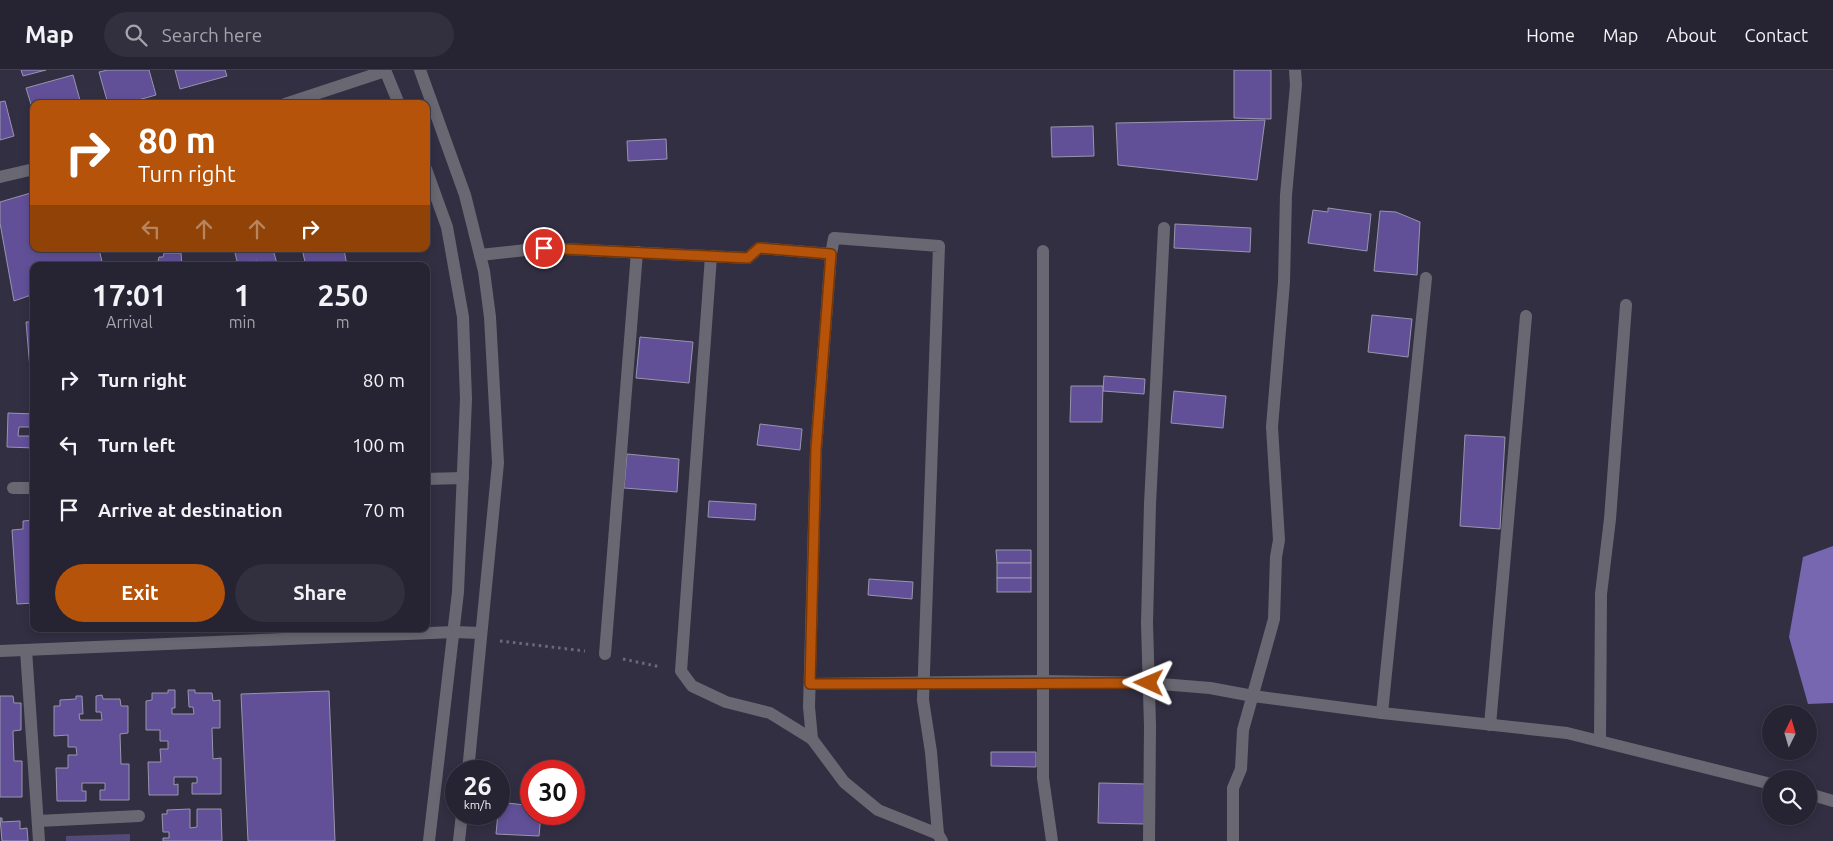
<!DOCTYPE html>
<html lang="en">
<head>
<meta charset="utf-8">
<style>
	:root { --surface:#262332; --page:#322f3e; --text:#f1f3f6; --muted:#a4a4ac; --line:#42404d; --accent:#b45309 }
	body { margin:0; font-family:Ubuntu,sans-serif; background:var(--page); color:var(--text); height:100vh; display:flex; flex-direction:column; font-size:19px; white-space:nowrap }
	* { box-sizing:border-box; margin:0 }
	p { font-size:16px; color:var(--muted) }
	.icon { flex:none; width:28px; height:28px; fill:none; stroke:currentColor; stroke-width:2; stroke-linecap:round; stroke-linejoin:round }
	.map { position:relative; flex:1; overflow:hidden }
	.drawer { position:absolute; left:30px; top:192px; width:400px; height:370px; display:flex; flex-direction:column; background:var(--surface); border-radius:10px; box-shadow:0 2px 8px #0003,0 0 0 1px var(--line) }
	.drawer>* { flex:none }
	.guide { position:absolute; left:30px; top:30px; width:400px; height:152px; border-radius:10px; box-shadow:0 2px 8px #0003,0 0 0 1px var(--line); background:#b45309; color:#fff; overflow:hidden }
	.needle { width:32px; rotate:5deg }
	.tools { position:absolute; left:1762px; top:635px; display:grid; gap:10px }
	.tools a { display:grid; place-items:center; width:55px; height:55px; border-radius:50%; background:var(--surface); box-shadow:0 2px 8px #0003,0 0 0 1px var(--line); font-size:25px }
	.speed { position:absolute; left:445px; top:690px; display:flex; gap:10px; font-size:25px; font-weight:700; text-align:center }
	.speed>* { display:grid; place-content:center; width:65px; height:65px; border-radius:50%; background:var(--surface); box-shadow:0 2px 8px #0003,0 0 0 1px var(--line); line-height:1 }
	.speed small { font-size:12px; font-weight:400 }
	.speed .limit { border:8px solid #d22; background:#fff; color:#111 }
	.pin { position:absolute; display:grid; place-items:center; width:42px; height:42px; color:#fff; margin:-21px; border:2px solid #fff; border-radius:50%; box-shadow:0 1px 5px #0007 }
	.me { position:absolute; width:55px; margin:-28px; rotate:271deg; stroke-linejoin:round; filter:drop-shadow(0 0 4px #0008) }
	.turn { display:flex; align-items:center; gap:18px; height:105px; padding:0 25px; font-size:22px }
	.turn .icon { width:65px; height:65px; stroke-width:2.5 }
	.turn b { display:block; font-size:35px; line-height:42px }
	.lanes { display:flex; align-items:center; height:48px; padding:0 25px; background:#0003; justify-content:center; gap:25px; direction:ltr }
	.lanes .off { opacity:.35 }
	.eta { display:flex; justify-content:space-evenly; align-items:center; height:85px; text-align:center }
	.eta b { font-size:30px; font-weight:600; line-height:35px }
	.action { display:flex; gap:10px; margin-top:auto; padding:10px 25px }
	.action a { flex:1; height:58px; border-radius:30px; background:var(--accent); color:#fff; font-size:20px; font-weight:600; line-height:58px; text-align:center }
	.action a+a { background:var(--page); color:var(--text) }
	ul { padding:0; list-style:none }
	li { display:flex; align-items:center; gap:15px; height:65px; padding:0 25px }
	li div { flex:1 }
	li b { display:block; font-size:19px }
	li em { font-style:normal }
	header { display:flex; align-items:center; gap:30px; box-sizing:border-box; height:70px; padding:0 25px; background:var(--surface); border-bottom:1px solid var(--line) }
	header strong { font-size:24px }
	nav { display:flex; gap:28px; margin-inline-start:auto; font-size:18px }
	.search { width:350px; height:45px; background:var(--page); display:flex; align-items:center; gap:12px; box-sizing:border-box; padding:0 18px; border-radius:28px; color:var(--muted); font-size:19px }
	.map>svg:first-child { display:block }
	.green { fill:#544a78 }
	.water { fill:#7767b0 }
	.building { fill:#615097; stroke:#9995ac }
	.lines { fill:none; stroke-linecap:round; stroke-linejoin:round }
	.path { stroke:#6c697b; stroke-width:3; stroke-dasharray:2.5 4; stroke-linecap:butt }
	.minor { stroke:#696872; stroke-width:12 }
	.route-casing { stroke:#753606; stroke-width:12 }
	.route { stroke:#b45309; stroke-width:9 }
</style>
</head>
<body>
<header>
<strong>Map</strong>
<div class="search"><svg class="icon" aria-label="search" viewBox="0 0 24 24"><circle cx="10" cy="10" r="6"/><path d="M15 15l6 6"/></svg>Search here</div>
<nav><a>Home</a><a>Map</a><a>About</a><a>Contact</a></nav>
</header>
<div class="map">
<svg width="1833" height="771" viewBox="0 0 1833 771">
	<rect width="100%" height="100%" fill="#332f43"/>
	<!-- green -->
	<path class="green" d="M130 764V771H66V766Z"/>
	<!-- water -->
	<path class="water" d="M1833 476V633L1808 634 1789 567 1803 487Z"/>
	<!-- building -->
	<g class="building">
		<path d="M21 0H46L23 6Z"/>
		<path d="M108 0H149L156 25 124 34H108L99 2Z"/>
		<path d="M175 0H225L227 6 180 19Z"/>
		<path d="M1234 0H1271V49L1234 48Z"/>
		<path d="M73 5 81 34H34V44L26 18Z"/>
		<path d="M5 31 14 66 0 70V32Z"/>
		<path d="M1265 50 1257 110 1118 95 1116 53Z"/>
		<path d="M1093 56 1094 86 1052 87 1051 57Z"/>
		<path d="M666 69 667 89 628 91 627 71Z"/>
		<path d="M34 122V179H99L103 196H34V224L14 231 0 153V132Z"/>
		<path d="M1328 138 1371 144 1367 181 1308 173 1313 140 1328 142Z"/>
		<path d="M1380 141 1396 142 1420 152 1417 205 1374 201Z"/>
		<path d="M1175 154 1251 158 1250 182 1174 178Z"/>
		<path d="M234 179H273L277 194 259 196 257 191 238 195Z"/>
		<path d="M302 179H344L347 196H306Z"/>
		<path d="M164 183H181L182 196H157L159 187H163Z"/>
		<path d="M1372 245 1412 249 1408 287 1368 282Z"/>
		<path d="M26 252H34V310H31Z"/>
		<path d="M640 267 693 272 689 313 636 308Z"/>
		<path d="M1104 306 1145 309 1144 324 1103 321Z"/>
		<path d="M1071 316H1103L1102 352H1070Z"/>
		<path d="M1174 321 1226 326 1223 358 1171 353Z"/>
		<path d="M8 343 34 344V357H19L18 366H34V378L7 377Z"/>
		<path d="M760 354 802 359 800 380 757 375Z"/>
		<path d="M1465 365 1505 367 1500 459 1460 456Z"/>
		<path d="M627 384 679 389 677 422 624 418Z"/>
		<path d="M709 431 756 434 755 450 708 447Z"/>
		<path d="M34 450V533L17 534 12 460 23 459V451Z"/>
		<path d="M996 480H1031V493H997Z"/>
		<rect x="997" y="493" width="34" height="15"/>
		<rect x="997" y="508" width="34" height="14"/>
		<path d="M869 509 913 512 912 529 868 525Z"/>
		<path d="M168 620H175V638H172V644H194L193 637H189L188 620H195V623H212L213 631 220 630V658H212L213 689 221 688V724H192V713H197V707H174V715L178 714V725H149L148 692H161L160 679H168V671H160V660H146V631L152 630V623H168Z"/>
		<path d="M329 621 335 771H248L241 624Z"/>
		<path d="M102 625 103 629H120L121 636H128V663L120 664 121 694H129V730H100V720H105V713H82V721H86V731H57L56 698H68V685H77L76 677H68V665L54 666V636H60V630L76 629V626H82L83 644H79L80 650H102L101 642H96V626Z"/>
		<path d="M0 626H13L14 633H21V660L13 661 14 691H22V727H0Z"/>
		<path d="M991 682H1036V697L991 696Z"/>
		<path d="M1099 713 1146 714 1145 754 1098 753Z"/>
		<path d="M499 732 525 735V737H531V744H541L539 766 496 764Z"/>
		<path d="M190 739V758L197 757V739H221L222 771H163V768H169V762H163L162 744H167V740Z"/>
		<path d="M0 748H2V752L20 751V759L27 758 28 771H2Z"/>
	</g>
	<g class="lines">
		<!-- path -->
		<g class="path">
			<path d="M500 571 585 581"/>
			<path d="M623 589 661 597"/>
		</g>
		<!-- minor -->
		<g class="minor">
			<path d="M385 0 399 34"/>
			<path d="M420 0 465 125 484 201 490 247 498 393 468 701"/>
			<path d="M285 34 385 1"/>
			<path d="M426 99 447 157 463 247 466 329 458 522 429 771"/>
			<path d="M0 107 34 99"/>
			<path d="M1043 181V708L1052 771"/>
			<path d="M831 184 816 379 809 637 812 669 844 712 878 740 938 764"/>
			<path d="M480 185 544 178 748 188 759 178 831 184 834 168 939 176 923 630 931 682 938 764 942 771"/>
			<path d="M711 186 681 601 692 616 726 632 770 643 812 669"/>
			<path d="M426 409 463 408"/>
			<path d="M13 418H34"/>
			<path d="M26 580 39 771"/>
			<path d="M0 581 454 562 481 563"/>
			<path d="M605 584 637 182"/>
			<path d="M810 614 1044 611 1149 613 1210 618 1253 626 1382 643 1567 663 1771 714"/>
			<path d="M1382 643 1426 208"/>
			<path d="M1490 655 1526 246"/>
			<path d="M1600 671 1601 524 1610 449 1626 235"/>
			<path d="M1809 724 1833 731"/>
			<path d="M38 751 139 746"/>
			<path d="M459 771 462 744"/>
			<path d="M1149 771 1150 656 1147 553 1150 434 1164 158"/>
			<path d="M1233 771V718L1241 699 1243 660 1274 549 1276 487 1279 470 1272 357 1284 212 1286 125 1296 15 1295 0"/>
		</g>
	</g>
	<g class="lines">
		<!-- route casing -->
		<g class="route-casing">
			<path id="route" d="M544 178 748 188 759 178 831 184 816 379 810 614 1149 613"/>
		</g>
		<!-- route -->
		<use href="#route" class="route"/>
	</g>
</svg>
<div class="tools">
<a><svg class="needle" viewBox="-14 -14 28 28"><path d="M0-13l5 13h-10z" fill="#e53935"/><path d="M0 13l5-13h-10z" fill="#a4a4ac"/></svg></a>
<a><svg class="icon" aria-label="search" viewBox="0 0 24 24"><circle cx="10" cy="10" r="6"/><path d="M15 15l6 6"/></svg></a>
</div>
<div class="speed"><div>26<small>km/h</small></div><div class="limit">30</div></div>
<div class="pin" style="left:544px;top:178px;background:#d93025"><svg class="icon" aria-label="arrive" viewBox="0 0 24 24"><path d="M6 21V4h12l-3 4 3 4H6"/></svg></div>
<svg class="me" style="left:1149px;top:613px" viewBox="-20 -20 40 40"><path d="M0-17L14 15 0 8-14 15z" fill="#b45309" stroke="#fff" stroke-width="4"/></svg>
<div class="guide">
<div class="turn"><svg class="icon" aria-label="right" viewBox="0 0 24 24"><path d="M7 20v-9h11M14 6l5 5-5 5"/></svg><div><b>80 m</b>Turn right</div></div>
<div class="lanes"><svg class="icon off" aria-label="left" viewBox="0 0 24 24"><path d="M17 20v-9H6M10 6l-5 5 5 5"/></svg><svg class="icon off" aria-label="ahead" viewBox="0 0 24 24"><path d="M12 20V5M6 11l6-6 6 6"/></svg><svg class="icon off" aria-label="ahead" viewBox="0 0 24 24"><path d="M12 20V5M6 11l6-6 6 6"/></svg><svg class="icon" aria-label="right" viewBox="0 0 24 24"><path d="M7 20v-9h11M14 6l5 5-5 5"/></svg></div>
</div>
<section class="drawer">
<div class="eta">
<div><b>17:01</b><p>Arrival</p></div>
<div><b>1</b><p>min</p></div>
<div><b>250</b><p>m</p></div>
</div>
<ul>
<li><svg class="icon" aria-label="right" viewBox="0 0 24 24"><path d="M7 20v-9h11M14 6l5 5-5 5"/></svg><div><b>Turn right</b></div><em>80 m</em></li>
<li><svg class="icon" aria-label="left" viewBox="0 0 24 24"><path d="M17 20v-9H6M10 6l-5 5 5 5"/></svg><div><b>Turn left</b></div><em>100 m</em></li>
<li><svg class="icon" aria-label="arrive" viewBox="0 0 24 24"><path d="M6 21V4h12l-3 4 3 4H6"/></svg><div><b>Arrive at destination</b></div><em>70 m</em></li>
</ul>
<div class="action"><a>Exit</a><a>Share</a></div>
</section>
</div>
</body>
</html>
